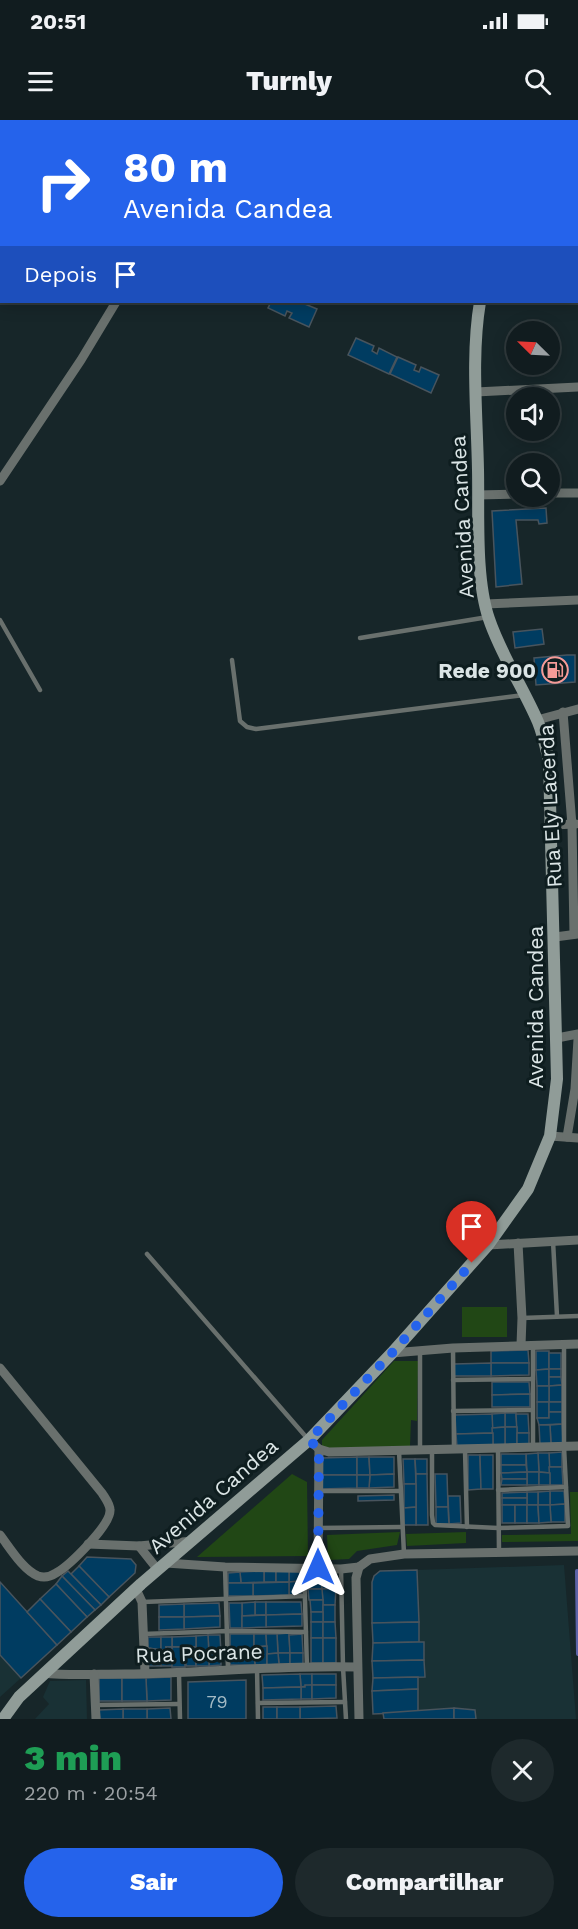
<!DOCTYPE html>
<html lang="pt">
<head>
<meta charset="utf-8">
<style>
	:root { --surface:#111c1f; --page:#1e292c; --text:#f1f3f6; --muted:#9ca1a4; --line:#303a3d; --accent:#2563eb }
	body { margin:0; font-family:"Work Sans",sans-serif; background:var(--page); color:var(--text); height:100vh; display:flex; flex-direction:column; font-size:22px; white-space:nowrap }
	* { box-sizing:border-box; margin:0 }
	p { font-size:20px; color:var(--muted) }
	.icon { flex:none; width:33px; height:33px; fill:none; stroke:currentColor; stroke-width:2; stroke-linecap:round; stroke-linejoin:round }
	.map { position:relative; height:1599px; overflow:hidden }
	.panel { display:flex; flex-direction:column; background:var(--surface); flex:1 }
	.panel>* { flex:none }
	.top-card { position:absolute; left:0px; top:0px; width:579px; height:183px; box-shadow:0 3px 15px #0003,0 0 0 2px var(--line); background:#2563eb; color:#fff; overflow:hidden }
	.needle { width:39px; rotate:294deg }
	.controls { position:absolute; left:506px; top:201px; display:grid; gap:12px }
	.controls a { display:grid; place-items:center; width:54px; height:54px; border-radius:50%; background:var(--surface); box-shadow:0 3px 15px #0003,0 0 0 2px var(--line); font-size:30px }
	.pin { position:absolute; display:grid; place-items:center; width:51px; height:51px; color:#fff; margin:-62px -26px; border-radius:50% 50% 50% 0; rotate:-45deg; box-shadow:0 0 6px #0007 }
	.pin .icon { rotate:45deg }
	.me { position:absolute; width:66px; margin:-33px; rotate:0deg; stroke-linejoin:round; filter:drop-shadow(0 0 4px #0008) }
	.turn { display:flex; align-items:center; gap:21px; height:126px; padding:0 24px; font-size:27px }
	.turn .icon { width:78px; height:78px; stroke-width:2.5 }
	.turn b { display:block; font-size:42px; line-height:51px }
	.then { display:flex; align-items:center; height:57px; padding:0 24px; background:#0003; gap:12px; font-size:22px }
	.round { display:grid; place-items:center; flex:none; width:63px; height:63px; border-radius:32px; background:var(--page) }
	.head { display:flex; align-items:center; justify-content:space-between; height:102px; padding:0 24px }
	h1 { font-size:36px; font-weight:800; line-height:45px; color:#1e9e55 }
	.button { display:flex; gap:12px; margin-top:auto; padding:12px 24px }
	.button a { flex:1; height:69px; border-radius:36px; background:var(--accent); color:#fff; font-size:24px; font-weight:800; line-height:69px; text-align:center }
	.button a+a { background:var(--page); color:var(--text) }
	.status { display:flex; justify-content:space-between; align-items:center; height:42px; padding:0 30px; background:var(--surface); direction:ltr }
	.status svg { height:16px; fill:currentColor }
	header { display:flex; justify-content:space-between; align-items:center; height:78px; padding:0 24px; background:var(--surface); font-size:27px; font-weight:800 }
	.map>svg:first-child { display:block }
	.built { fill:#193135 }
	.green { fill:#214715 }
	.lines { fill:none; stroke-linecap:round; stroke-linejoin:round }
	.stream { stroke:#5d63a8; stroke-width:4 }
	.building { fill:#003c61; stroke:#48545d; stroke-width:1.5 }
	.lane { stroke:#69706d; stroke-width:4.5 }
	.street { stroke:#69706d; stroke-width:9 }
	.secondary { stroke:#909c98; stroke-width:12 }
	.route { stroke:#2563eb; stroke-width:10; stroke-dasharray:0 18 }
	.labels { text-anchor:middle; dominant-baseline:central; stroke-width:6; stroke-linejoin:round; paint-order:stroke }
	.number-label { font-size:18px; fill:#a4bbc5 }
	.street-label { font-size:21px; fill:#dbe5e6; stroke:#0e1d1f }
	.poi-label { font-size:21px; font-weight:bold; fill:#dbe5e6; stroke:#0e1d1f; text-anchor:end }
</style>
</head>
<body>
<div class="status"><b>20:51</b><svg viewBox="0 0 49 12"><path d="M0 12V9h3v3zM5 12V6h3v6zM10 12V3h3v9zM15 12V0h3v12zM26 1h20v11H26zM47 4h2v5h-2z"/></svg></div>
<header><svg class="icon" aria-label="menu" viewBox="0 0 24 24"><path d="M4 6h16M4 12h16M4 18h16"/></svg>Turnly<svg class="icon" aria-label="search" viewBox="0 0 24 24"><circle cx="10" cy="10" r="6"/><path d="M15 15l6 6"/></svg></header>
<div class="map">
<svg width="578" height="1599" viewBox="0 0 578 1599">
	<rect width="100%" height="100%" fill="#172629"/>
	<!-- built -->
	<g class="built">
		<path d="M564 1445 576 1599H476L475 1590 454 1588 418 1592V1557L425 1556 424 1523 419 1522 417 1450Z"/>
		<path d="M0 1535 21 1558 0 1577Z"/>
		<path d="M86 1560 87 1599H35L49 1584 43 1577 50 1561Z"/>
	</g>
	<!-- green -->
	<g class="green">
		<rect x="462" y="1187" width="45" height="30"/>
		<path d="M394 1241H418L417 1301 411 1300 410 1326 322 1330V1320Z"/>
		<path d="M292 1354 307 1362 308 1436 197 1437Z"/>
		<path d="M570 1372H578V1421L502 1422V1415L571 1414Z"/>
		<path d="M400 1412 397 1425 357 1431 349 1439 328 1440 327 1415Z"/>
		<path d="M466 1412V1423L407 1426 406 1414Z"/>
	</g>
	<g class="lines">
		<!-- stream -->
		<path class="stream" d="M577 1451 578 1534"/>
	</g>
	<!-- building -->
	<g class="building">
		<path d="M271 182H300L317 189 309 207 289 198 292 193 287 191 285 196 268 188Z"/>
		<path d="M356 218 374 226 372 231 377 234 379 228 397 237 389 254 348 235Z"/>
		<path d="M398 237 416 245 414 250 419 252 421 247 439 255 431 273 390 254Z"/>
		<path d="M546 388 547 403 539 404 538 400H516L522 464 496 467 492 391Z"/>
		<path d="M542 509 544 524 515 528 513 512Z"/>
		<path d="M567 535H575V562L536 565 534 538Z"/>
		<path d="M528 1230 529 1243H491V1231Z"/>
		<path d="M536 1231H549V1249L536 1250Z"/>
		<rect x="549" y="1233" width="12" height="16"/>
		<path d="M491 1243H529V1255L491 1256Z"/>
		<path d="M491 1243V1256H454V1244Z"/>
		<path d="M549 1249V1266H537L536 1250Z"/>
		<rect x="549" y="1249" width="12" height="8"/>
		<path d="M549 1257H561L562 1265 549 1266Z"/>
		<path d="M492 1262H529L530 1274 492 1275Z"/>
		<path d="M562 1265V1282H549V1266Z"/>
		<rect x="537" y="1266" width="12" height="16"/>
		<path d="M530 1274V1287H492V1275Z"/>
		<rect x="537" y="1282" width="12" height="16"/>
		<rect x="549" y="1282" width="13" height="10"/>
		<path d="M549 1292H562V1304L539 1305 537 1298H549Z"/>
		<path d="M505 1293H516L517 1307H505Z"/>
		<path d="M505 1293V1307L492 1308V1294Z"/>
		<path d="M492 1294 493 1313 456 1314 455 1295Z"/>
		<path d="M516 1294H528L529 1313H517Z"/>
		<path d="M562 1304 563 1323 551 1324 550 1305Z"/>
		<path d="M539 1305H550L551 1324H540Z"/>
		<path d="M505 1307H517V1324L505 1325Z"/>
		<path d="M505 1307V1325H493L492 1308Z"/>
		<path d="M493 1313V1325L457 1327 456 1314Z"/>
		<rect x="517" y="1313" width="12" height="11"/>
		<path d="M562 1332V1347H549V1333Z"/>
		<path d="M538 1333H549L550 1353 539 1352Z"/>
		<path d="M538 1333 539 1352H527L526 1334Z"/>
		<rect x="501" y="1334" width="25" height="11"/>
		<path d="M468 1335H480L481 1369 468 1370Z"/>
		<path d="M480 1335H493V1369H481Z"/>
		<path d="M357 1337V1355H321V1338Z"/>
		<path d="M357 1337H369L370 1355H357Z"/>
		<path d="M369 1337H394V1354L370 1355Z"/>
		<path d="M403 1339H415L416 1364H404Z"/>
		<path d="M415 1339H427V1354H416Z"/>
		<path d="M501 1345H526L527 1352 501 1353Z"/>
		<path d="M549 1347H562L563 1365H550Z"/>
		<rect x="527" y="1352" width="12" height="13"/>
		<path d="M527 1352V1359H502L501 1353Z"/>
		<path d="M539 1352 550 1353V1365H539Z"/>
		<path d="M394 1354V1367L369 1368 370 1355Z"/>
		<path d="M416 1354H427L428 1405H416Z"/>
		<path d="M435 1354H447L448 1387H436Z"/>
		<path d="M321 1355H357V1368L321 1369Z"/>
		<path d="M357 1355H370L369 1368H357Z"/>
		<path d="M502 1359H527V1365H501Z"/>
		<path d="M404 1364H416V1387L404 1388Z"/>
		<path d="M550 1371H564L565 1384 550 1385Z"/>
		<path d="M550 1371V1385H538V1372Z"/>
		<rect x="527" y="1372" width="11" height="13"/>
		<path d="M527 1372V1378H502V1373Z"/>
		<path d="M394 1375V1380L358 1381V1376Z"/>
		<path d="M448 1376H460L461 1403 449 1404Z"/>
		<rect x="502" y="1378" width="25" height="7"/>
		<path d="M565 1384V1402H551L550 1385Z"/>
		<rect x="502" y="1385" width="13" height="18"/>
		<rect x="515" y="1385" width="12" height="18"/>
		<path d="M527 1385H538L539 1403H527Z"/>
		<path d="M538 1385H550L551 1402 539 1403Z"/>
		<path d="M416 1387V1405H404V1388Z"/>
		<path d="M436 1387H448L449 1404H436Z"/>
		<path d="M87 1437 131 1439 136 1445 135 1453 109 1477 79 1446Z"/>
		<path d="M79 1446 109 1477 101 1485 71 1454Z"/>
		<path d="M301 1450V1461L289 1462V1451Z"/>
		<path d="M417 1450 419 1502 372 1503V1462L374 1456 380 1451Z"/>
		<path d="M68 1451 101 1485 95 1490 62 1456Z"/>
		<rect x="264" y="1451" width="12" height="11"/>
		<path d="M264 1451V1462L241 1463 240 1452Z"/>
		<rect x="276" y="1451" width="13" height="11"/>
		<path d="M240 1452 241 1463H228V1453Z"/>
		<path d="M309 1452H322V1469H308Z"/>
		<path d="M322 1452H335L336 1468 322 1469Z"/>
		<path d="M62 1456 95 1490 87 1497 56 1464Z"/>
		<path d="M301 1461V1474L289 1475V1462Z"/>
		<path d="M0 1462 57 1525 21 1558 0 1535Z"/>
		<path d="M289 1462V1475L253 1476V1463Z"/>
		<rect x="228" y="1463" width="25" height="13"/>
		<path d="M56 1464 87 1497 71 1512 40 1479Z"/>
		<path d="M336 1468 335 1485H323L322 1469Z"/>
		<path d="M308 1469H322L323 1480H309Z"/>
		<path d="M40 1479 71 1512 57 1525 27 1492Z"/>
		<path d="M310 1480H323V1492H311Z"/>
		<rect x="255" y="1482" width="11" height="13"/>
		<path d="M255 1482V1495L242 1496V1483Z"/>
		<path d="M266 1482H301L302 1494 266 1495Z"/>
		<path d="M219 1483 220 1496 184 1497V1484Z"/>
		<path d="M229 1483H242V1508H230Z"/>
		<path d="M184 1484V1497H159V1485Z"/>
		<rect x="323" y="1485" width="12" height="17"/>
		<rect x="311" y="1492" width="12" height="10"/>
		<path d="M302 1494V1506L266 1507V1495Z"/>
		<path d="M266 1495V1507L242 1508V1496Z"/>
		<path d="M220 1496V1507L184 1509V1497Z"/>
		<path d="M159 1497H184V1509L159 1510Z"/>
		<rect x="311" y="1502" width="12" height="16"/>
		<path d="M323 1502H335L336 1518H323Z"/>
		<path d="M419 1502V1522L373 1523 372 1503Z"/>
		<path d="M289 1513 290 1533H278L277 1514Z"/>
		<path d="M230 1514H254V1533L230 1534Z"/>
		<path d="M254 1514H266L267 1526 254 1527Z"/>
		<path d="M266 1514H277L278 1533 267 1534Z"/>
		<path d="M302 1514 303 1533H290L289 1515Z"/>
		<path d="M208 1515H220L221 1533 209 1534Z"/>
		<path d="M208 1515 209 1534H196V1516Z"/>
		<path d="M196 1516V1527H172V1517Z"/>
		<path d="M148 1517H161V1530L148 1528Z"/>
		<path d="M161 1517H172V1527H166L167 1530H161Z"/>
		<rect x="311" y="1518" width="12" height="25"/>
		<rect x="323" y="1518" width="13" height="25"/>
		<path d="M419 1522H424V1540L372 1541 373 1523Z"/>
		<path d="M267 1526V1545H255L254 1527Z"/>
		<path d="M166 1527H172V1546H161V1530H167Z"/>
		<rect x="172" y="1527" width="13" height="20"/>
		<path d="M185 1527H196V1546H186Z"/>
		<path d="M148 1528 161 1530V1546H148Z"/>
		<path d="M221 1533V1545L209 1546V1534Z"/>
		<path d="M254 1533 255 1545H230V1534Z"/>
		<path d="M278 1533H290V1544H279Z"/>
		<path d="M278 1533 279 1544 267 1545V1534Z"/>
		<rect x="290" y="1533" width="13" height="11"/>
		<rect x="196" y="1534" width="13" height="12"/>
		<path d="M424 1540 425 1557 373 1558 372 1541Z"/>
		<path d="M300 1554H312V1565L301 1567Z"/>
		<path d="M300 1554 301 1567 263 1568 262 1555Z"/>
		<rect x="312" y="1554" width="24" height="11"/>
		<path d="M171 1557V1580L147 1581 146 1558Z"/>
		<path d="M418 1557V1569L372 1571 373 1558Z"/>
		<rect x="99" y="1558" width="23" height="23"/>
		<path d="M122 1558H146L147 1581H122Z"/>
		<path d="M246 1560V1599H188V1562Z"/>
		<path d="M305 1565H312V1579H301V1567H305Z"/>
		<path d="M312 1565H336V1578L312 1579Z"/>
		<path d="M301 1567V1579L263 1580V1568Z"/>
		<path d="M418 1569V1592L373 1594 372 1571Z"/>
		<path d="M336 1586 337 1598 300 1599V1587Z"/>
		<rect x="263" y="1587" width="14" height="12"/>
		<rect x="277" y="1587" width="23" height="12"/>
		<path d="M170 1588 171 1599H147V1589Z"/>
		<path d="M454 1588V1599H384L383 1593Z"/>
		<path d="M454 1588 475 1590 476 1599H454Z"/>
		<rect x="123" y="1589" width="24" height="10"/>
		<path d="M123 1589V1599H100L99 1590Z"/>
	</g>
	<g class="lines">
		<!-- lane -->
		<g class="lane">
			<path d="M0 500 40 570"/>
			<path d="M360 518 488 497"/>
			<path d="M232 540 240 601 247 607 256 609 524 575"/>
			<path d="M553 1121 557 1196"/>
			<path d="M147 1134 307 1318"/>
			<path d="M522 1198 578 1196"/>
			<path d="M533 1226V1328"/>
			<path d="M453 1228 454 1330"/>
			<path d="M453 1260 533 1259"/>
			<path d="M453 1291 532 1290"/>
			<path d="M420 1330V1231"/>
			<path d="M432 1330V1395L433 1403 435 1405 498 1408 568 1406 564 1327V1224"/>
			<path d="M465 1330 467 1407"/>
			<path d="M498 1330 499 1433"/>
			<path d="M399 1331 404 1434"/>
			<path d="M498 1370 566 1367"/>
			<path d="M319 1371H400"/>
			<path d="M318 1408 402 1407"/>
			<path d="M225 1447 228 1550"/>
			<path d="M304 1448 307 1548"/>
			<path d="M341 1449 343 1547 346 1599"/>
			<path d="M142 1482 305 1476"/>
			<path d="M143 1514 229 1511 306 1512"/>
			<path d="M257 1549 258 1599"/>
			<path d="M179 1554 180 1599"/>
			<path d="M258 1583 345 1582"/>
			<path d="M95 1585 179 1584"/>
		</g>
		<!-- street -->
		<g class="street">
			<path d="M479 0V2"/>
			<path d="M220 2 221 0"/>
			<path d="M476 272 578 267"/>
			<path d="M0 361 81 240 116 182"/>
			<path d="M549 373H578"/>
			<path d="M478 375 516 374"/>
			<path d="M485 484 578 480"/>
			<path d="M563 592 572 705 574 814"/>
			<path d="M537 600 578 589"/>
			<path d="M551 705 576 704"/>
			<path d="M555 817 578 814"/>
			<path d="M557 918 578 914"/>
			<path d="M550 1016 578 1018"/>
			<path d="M567 1017 575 969 578 919"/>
			<path d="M518 1123 522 1198 521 1225"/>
			<path d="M488 1125 578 1120"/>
			<path d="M392 1233 453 1228 578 1224"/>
			<path d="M0 1248 102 1373C105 1378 110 1384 110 1390 111 1405 69 1446 56 1453 50 1457 44 1458 38 1456 23 1450 10 1428 0 1415"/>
			<path d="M309 1320 319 1329 329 1332 578 1326"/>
			<path d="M88 1424 139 1426 193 1421"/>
			<path d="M139 1426 158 1450"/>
			<path d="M166 1443 225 1447 341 1449 359 1447"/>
			<path d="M318 1447 319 1329"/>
			<path d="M359 1447 370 1439 404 1434 578 1431"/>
			<path d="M136 1469 142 1482 145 1553"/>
			<path d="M43 1553C70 1556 97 1554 125 1554 202 1553 280 1545 357 1547"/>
			<path d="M94 1554 96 1599"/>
			<path d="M359 1599 356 1458 359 1447"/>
		</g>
		<!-- secondary -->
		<g class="secondary">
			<path d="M578 58V57"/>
			<path d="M3 1599 19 1577 141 1464 309 1320 392 1233 488 1125 528 1069 550 1016 557 959 549 641C546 628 543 614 538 602 523 567 501 535 489 499 475 458 479 394 478 350 477 295 471 235 480 182"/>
		</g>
	</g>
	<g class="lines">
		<!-- route -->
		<path class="route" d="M318 1447 319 1329 309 1320 392 1233 472 1143"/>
	</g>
	<!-- icons -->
	<defs>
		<g id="fuel-ring" transform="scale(1.35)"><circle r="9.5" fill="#0e1d1f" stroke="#f59b98" stroke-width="1.5"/><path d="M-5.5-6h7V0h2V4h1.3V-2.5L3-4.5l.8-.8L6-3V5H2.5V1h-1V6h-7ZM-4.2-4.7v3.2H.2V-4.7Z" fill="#f59b98"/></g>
	</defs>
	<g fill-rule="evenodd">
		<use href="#fuel-ring" x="555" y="550"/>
	</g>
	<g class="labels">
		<!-- number labels -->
		<g class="number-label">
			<text x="217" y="1581">79</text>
		</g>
		<!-- street labels -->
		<g class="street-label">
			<text transform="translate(462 397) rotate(-93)">Avenida Candea</text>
			<text transform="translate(550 686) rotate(-93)">Rua Ely Lacerda</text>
			<text transform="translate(535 887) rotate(-90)">Avenida Candea</text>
			<text transform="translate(213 1376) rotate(-41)">Avenida Candea</text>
			<text transform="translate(199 1533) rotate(-2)">Rua Pocrane</text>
		</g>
		<!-- poi labels -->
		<g class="poi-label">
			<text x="536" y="550">Rede 900</text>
		</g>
	</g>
</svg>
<div class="controls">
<a><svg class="needle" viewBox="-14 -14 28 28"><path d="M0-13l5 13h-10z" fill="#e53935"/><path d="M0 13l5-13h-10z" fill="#9ca1a4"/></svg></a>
<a><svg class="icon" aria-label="sound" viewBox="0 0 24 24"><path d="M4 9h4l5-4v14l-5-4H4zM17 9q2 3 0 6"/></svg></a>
<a><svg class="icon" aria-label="search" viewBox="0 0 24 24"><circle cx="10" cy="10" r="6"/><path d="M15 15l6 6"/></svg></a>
</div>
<div class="pin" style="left:472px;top:1143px;background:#d93025"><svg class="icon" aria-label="arrive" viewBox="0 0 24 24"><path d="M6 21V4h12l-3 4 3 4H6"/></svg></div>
<svg class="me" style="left:318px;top:1447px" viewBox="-20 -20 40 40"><path d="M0-17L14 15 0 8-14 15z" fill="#2563eb" stroke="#fff" stroke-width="4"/></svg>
<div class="top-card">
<div class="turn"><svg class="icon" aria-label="right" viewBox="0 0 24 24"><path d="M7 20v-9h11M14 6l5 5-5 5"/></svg><div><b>80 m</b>Avenida Candea</div></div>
<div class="then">Depois<svg class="icon" aria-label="arrive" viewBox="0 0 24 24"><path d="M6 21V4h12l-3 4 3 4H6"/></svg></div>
</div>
</div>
<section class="panel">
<div class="head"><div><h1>3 min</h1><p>220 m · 20:54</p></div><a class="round"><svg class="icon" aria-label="close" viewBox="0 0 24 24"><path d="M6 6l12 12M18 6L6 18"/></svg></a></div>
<div class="button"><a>Sair</a><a>Compartilhar</a></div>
</section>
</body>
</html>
